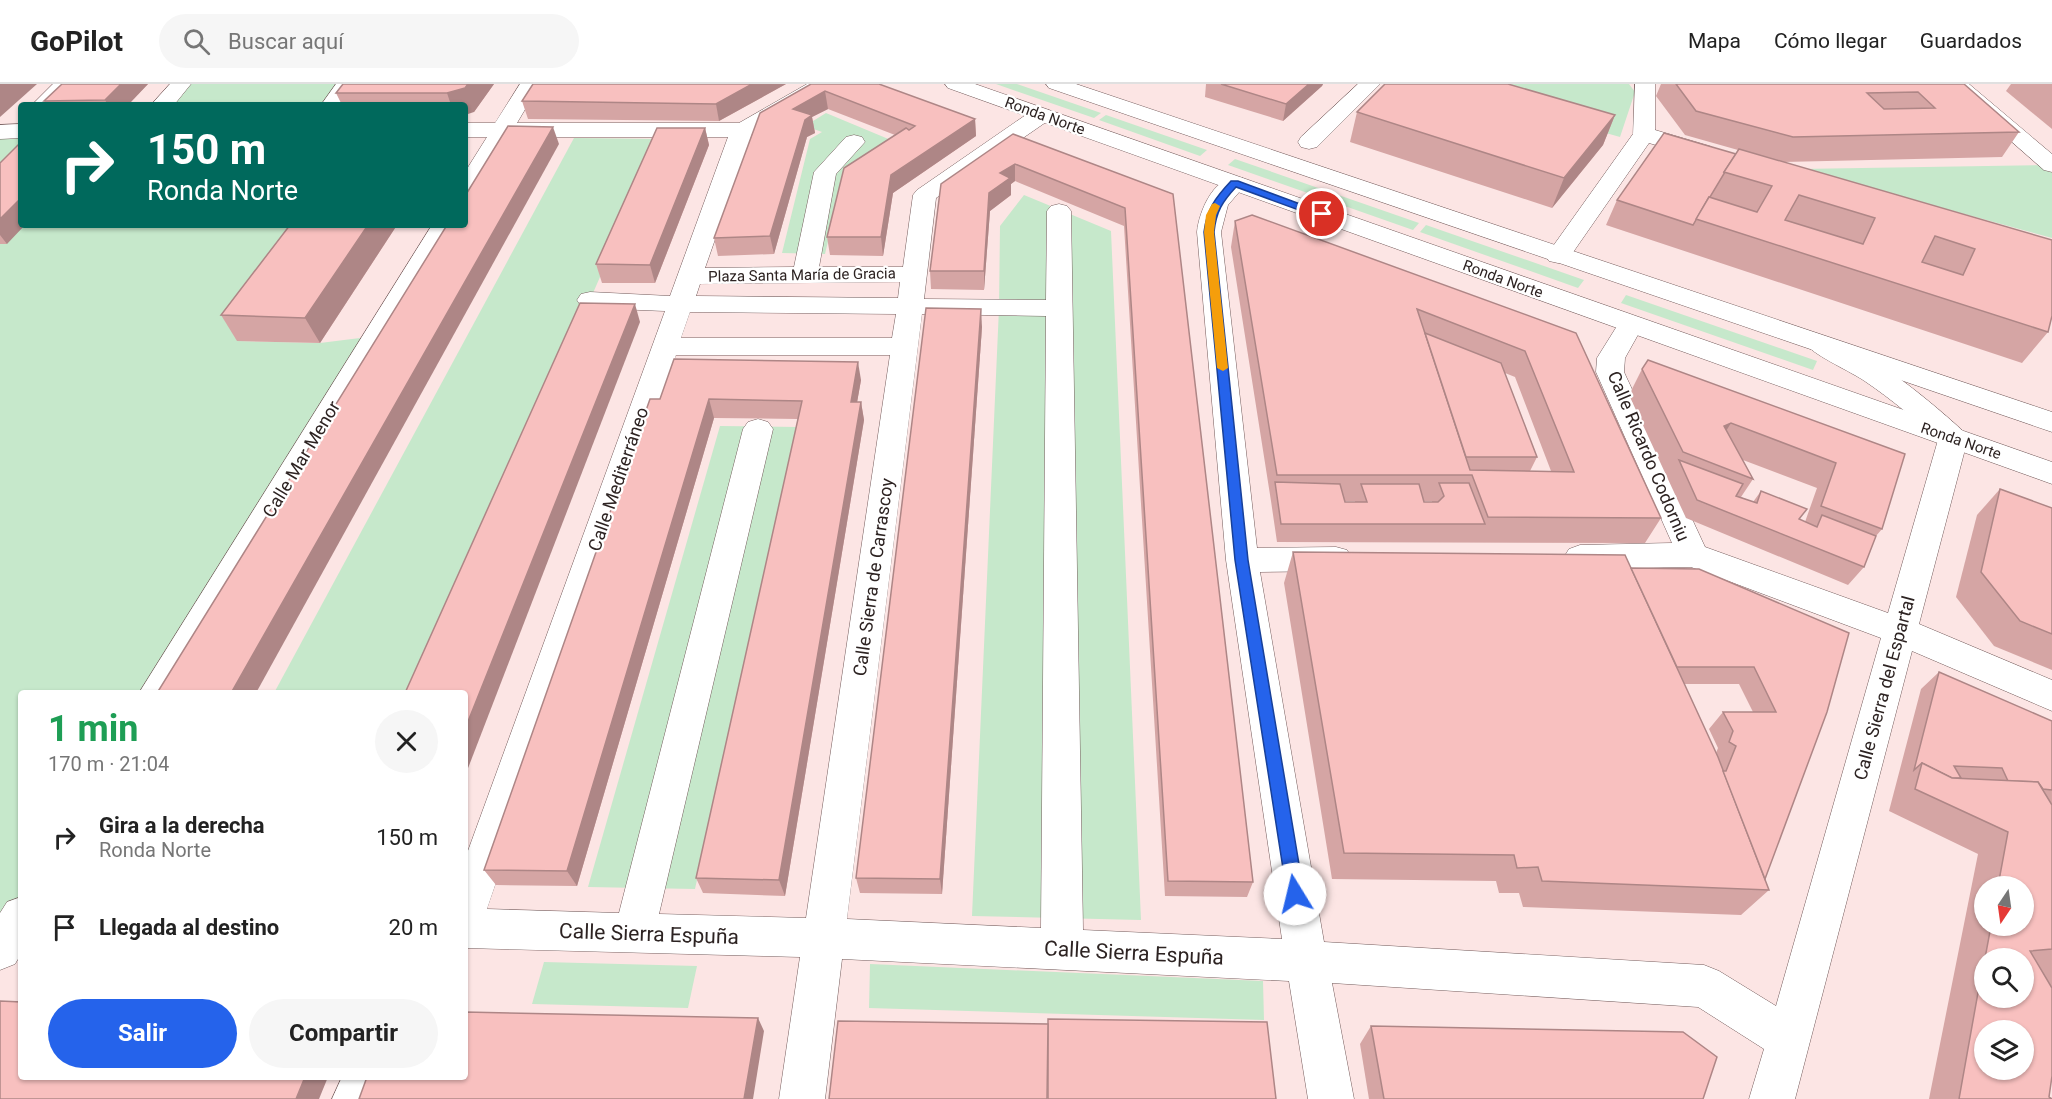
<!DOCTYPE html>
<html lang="es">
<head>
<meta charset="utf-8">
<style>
	:root { --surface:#fff; --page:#f6f6f6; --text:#222; --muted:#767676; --line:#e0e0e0; --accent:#2563eb }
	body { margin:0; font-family:Roboto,sans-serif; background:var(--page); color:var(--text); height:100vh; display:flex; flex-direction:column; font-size:22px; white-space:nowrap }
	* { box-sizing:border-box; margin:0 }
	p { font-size:20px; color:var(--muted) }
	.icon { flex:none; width:33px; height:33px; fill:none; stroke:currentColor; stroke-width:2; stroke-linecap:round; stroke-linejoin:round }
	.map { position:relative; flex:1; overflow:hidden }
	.details { position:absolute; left:18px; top:606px; width:450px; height:390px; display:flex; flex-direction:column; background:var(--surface); border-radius:6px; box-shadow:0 2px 4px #0004 }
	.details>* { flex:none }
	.guide { position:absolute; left:18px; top:18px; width:450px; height:126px; border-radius:6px; box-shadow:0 2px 4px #0004; background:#00695c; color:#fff; overflow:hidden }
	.needle { width:39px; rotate:193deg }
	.buttons { position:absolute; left:1974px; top:792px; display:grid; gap:12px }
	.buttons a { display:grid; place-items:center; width:60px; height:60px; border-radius:50%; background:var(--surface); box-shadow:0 2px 4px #0004; font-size:30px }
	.pin { position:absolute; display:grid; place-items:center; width:51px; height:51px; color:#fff; margin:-26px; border:3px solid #fff; border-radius:50%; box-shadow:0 2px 6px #0007 }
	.me { position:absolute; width:66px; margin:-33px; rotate:351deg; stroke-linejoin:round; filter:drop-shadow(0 0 4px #0008) }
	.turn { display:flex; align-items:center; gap:21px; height:126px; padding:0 30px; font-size:27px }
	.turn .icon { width:78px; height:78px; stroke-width:2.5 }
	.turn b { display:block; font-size:42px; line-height:51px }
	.round { display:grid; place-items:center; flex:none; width:63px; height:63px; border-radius:32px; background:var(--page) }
	.overview { display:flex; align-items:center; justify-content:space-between; height:102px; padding:0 30px }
	h1 { font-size:36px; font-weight:700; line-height:45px; color:#1e9e55 }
	.button { display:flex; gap:12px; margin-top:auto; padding:12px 30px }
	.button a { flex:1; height:69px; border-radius:36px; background:var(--accent); color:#fff; font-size:24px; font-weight:700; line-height:69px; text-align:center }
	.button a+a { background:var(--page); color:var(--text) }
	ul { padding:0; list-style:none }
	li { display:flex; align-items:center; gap:18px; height:90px; padding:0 30px }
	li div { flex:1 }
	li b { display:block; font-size:22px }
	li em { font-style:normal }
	header { display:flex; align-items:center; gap:36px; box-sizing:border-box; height:84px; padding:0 30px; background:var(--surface); border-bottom:2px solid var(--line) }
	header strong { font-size:28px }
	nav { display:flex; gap:33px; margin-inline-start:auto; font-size:21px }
	.search { width:420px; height:54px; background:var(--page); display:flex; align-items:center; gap:15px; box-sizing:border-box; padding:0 21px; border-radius:33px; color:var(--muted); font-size:22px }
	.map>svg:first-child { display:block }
	.green { fill:#c6e8cb }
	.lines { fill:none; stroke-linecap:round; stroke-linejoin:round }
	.street-casing { stroke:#745c5c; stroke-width:1 }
	.primary-casing { stroke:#745c5c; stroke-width:1 }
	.street { fill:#fff; fill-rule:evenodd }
	.primary { fill:#fff; fill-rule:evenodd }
	.wall { fill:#d5a5a4; fill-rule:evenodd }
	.shaded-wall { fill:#ae8686 }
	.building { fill:#f8c0bf; stroke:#ae8686; stroke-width:1.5; fill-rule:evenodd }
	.route { fill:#2563eb; stroke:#184099; stroke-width:1.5 }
	.slow { fill:#f59e0b }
	.labels { text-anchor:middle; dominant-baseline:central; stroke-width:4.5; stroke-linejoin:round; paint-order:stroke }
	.far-street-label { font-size:15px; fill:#2d2322; stroke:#fff }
	.street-label { font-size:18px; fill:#2d2322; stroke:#fff }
	.near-street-label { font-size:21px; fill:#2d2322; stroke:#fff }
</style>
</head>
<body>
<header>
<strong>GoPilot</strong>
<div class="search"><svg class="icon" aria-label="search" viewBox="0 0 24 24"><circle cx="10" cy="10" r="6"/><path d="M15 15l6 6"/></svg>Buscar aquí</div>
<nav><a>Mapa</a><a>Cómo llegar</a><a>Guardados</a></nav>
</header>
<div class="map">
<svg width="2052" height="1015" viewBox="0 0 2052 1015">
	<rect width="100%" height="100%" fill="#fce5e4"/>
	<!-- green -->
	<g class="green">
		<path d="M181 0H347L332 21H162Z"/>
		<path d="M996 0H1017L1101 29 1094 34Z"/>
		<path d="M1434 0H1629L1635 8 1620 53Z"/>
		<path d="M826 29 898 59 842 99 825 170 782 169 810 55 822 48 805 42Z"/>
		<path d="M1106 31 1207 66 1200 72 1099 36Z"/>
		<path d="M21 47V141H323L238 257 320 259 376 252 157 609H21V832L0 866V48Z"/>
		<path d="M574 54 660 55 419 609H274Z"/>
		<path d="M1235 75 1419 139 1413 146 1228 81Z"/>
		<path d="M2052 81V154L1799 85Z"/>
		<path d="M1024 111 1111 147 1141 836 972 832 999 224 1000 142Z"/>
		<path d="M1426 141 1584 196 1578 204 1420 148Z"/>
		<path d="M1626 211 1817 277 1813 286 1621 219Z"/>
		<path d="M720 342 797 343 695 805 588 803Z"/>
		<path d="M544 878 697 882 688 924 532 920Z"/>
		<path d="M870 880 1263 897 1264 936 869 924Z"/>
	</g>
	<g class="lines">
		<!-- street casing -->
		<g class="street-casing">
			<g id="street">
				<path d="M53 0H75L55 21H32Z"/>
				<path d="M170 0H191L174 21H151Z"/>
				<path d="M336 0H357L343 21H321Z"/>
				<path d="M520 0H540L517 39H739L807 0H832L829 4 752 50 705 184 794 183 814 88 846 53 854 51 862 53 865 58 836 90 819 183H903L913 111 917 106 1033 26 1041 25 1049 26 1052 31 1049 36 936 114 924 215 1046 216 1047 127 1051 122 1059 120 1067 122 1071 127 1083 846 1282 855 1226 476 1197 148C1199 126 1216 87 1243 94L1247 99 1228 121 1221 148 1257 464 1336 463 1347 466 1352 475 1347 484 1336 487 1260 488 1324 858 1704 881 1719 887 1776 922 1881 554 1691 483 1580 485 1569 481 1564 473 1569 465 1580 461 1672 459 1596 288 1597 274 1622 234 1631 232 1640 234 1644 240 1625 274 1624 288 1705 463 1888 529 1938 356C1915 335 1891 315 1866 298 1852 288 1815 272 1807 261L1811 255C1848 246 1936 322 1963 347L1968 354 1919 540 2052 596V627L1912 567 1795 1015H1749L1764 965 1698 923 1332 899 1354 1015H1308L1289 897 842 875 825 1015H779L800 873 465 864V775L665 227 590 224 581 222 577 216 581 210 590 208 670 212 728 53H509L473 112 465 114V88L487 53H465V39H495ZM900 198 898 214 696 212 700 200ZM690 228 896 230 892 254H681ZM922 230 1046 232 1041 844 847 835ZM676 271H890L806 834 659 830 773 345 768 338 758 335 748 338 743 345 619 829 487 825Z"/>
				<path d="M1358 0H1380L1317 63 1309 65 1301 63 1298 58 1301 53Z"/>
				<path d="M1635 0H1655V46L1712 63 1715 68 1712 73 1704 75 1649 59 1567 177 1558 179 1549 177 1546 172 1633 50Z"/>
				<path d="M1946 0H1969L2052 70V88L2044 86Z"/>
				<path d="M21 40V54L0 55V41Z"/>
				<path d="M432 141H456L176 609H139Z"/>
				<path d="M21 813V870L15 880 0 886V829L7 818Z"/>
				<path d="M342 993H386L378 1015H332Z"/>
			</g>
		</g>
		<!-- primary casing -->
		<g class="primary-casing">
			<g id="primary">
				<path d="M945 0H975L2052 378V400L948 4Z"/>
				<path d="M1046 0H1076L2052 328V348L1049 4Z"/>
			</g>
		</g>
		<!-- street -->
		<use href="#street" class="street"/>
		<!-- primary -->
		<use href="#primary" class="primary"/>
	</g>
	<!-- wall -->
	<g class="wall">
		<path d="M62 0H148L128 21H47L44 17Z"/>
		<path d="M494 0 474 28 465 21H342L336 9Z"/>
		<path d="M533 0H786L719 37 528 35 522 17Z"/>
		<path d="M811 0 975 35 976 52 893 109 883 172 830 171 827 153 895 51 828 25 812 33 815 49 807 53 774 170 718 172 714 154Z"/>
		<path d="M1206 0H1323L1322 2 1283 37 1205 13Z"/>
		<path d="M1661 0H1964L2019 48 2002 73 1783 78 2052 156 2048 248 2022 279 1606 141 1617 116 1736 70 1738 66 1685 51 1656 12Z"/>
		<path d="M2011 0H2052V45L2006 7Z"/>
		<path d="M1357 28 1615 31 1603 61 1552 124 1350 58Z"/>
		<path d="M705 44 709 61 655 199H602L596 180Z"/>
		<path d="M1013 50 1173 110 1253 798 1247 813 1165 812 1124 142 1015 97 1011 100V111L990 127 984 206 931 205 930 187Z"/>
		<path d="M0 79 7 160H0Z"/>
		<path d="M1235 137 1576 249 1661 434 1645 459 1277 458 1271 417 1231 163ZM1505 289 1515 293 1551 387H1530L1537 373ZM1344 417H1355V418H1345ZM1423 417H1432V418H1424Z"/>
		<path d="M290 141H397L320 259 237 257 221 231Z"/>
		<path d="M982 243 942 810 860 809 856 794Z"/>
		<path d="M1642 285 1905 370 1882 445 1876 452 1864 483 1848 501 1686 434 1629 311ZM1743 376 1817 404 1805 438 1799 435 1761 407 1753 418 1741 413 1753 395Z"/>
		<path d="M861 296 857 318H861L864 336 785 812 703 809 696 794 798 335 714 334 577 802 496 801 484 786 660 315Z"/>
		<path d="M2000 405 2052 424V586L1994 562 1956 513 1977 431Z"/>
		<path d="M1293 468 1631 484 1849 549 1765 795 1769 806 1741 831 1523 823 1519 809H1499L1496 797 1332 795 1284 499ZM1684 600H1739L1753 628H1723L1709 645 1718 664 1716 669Z"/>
		<path d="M1939 588 2052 706V992L2049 1013 2052 1015H1929L1978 770 1889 727 1921 605ZM1984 802H2024V842H1984Z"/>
		<path d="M1371 942 1703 1015H1369L1360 960Z"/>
	</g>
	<!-- shaded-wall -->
	<g class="shaded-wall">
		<path d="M0 0H37L0 33Z"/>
		<path d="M121 0H148L128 21H108L105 16Z"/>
		<path d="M468 0H494L474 28 465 31V21H451L447 9Z"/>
		<path d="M752 0H786L719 37 716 20Z"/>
		<path d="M1309 0H1323L1322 2 1283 37 1286 20Z"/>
		<path d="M825 7 828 25 812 33 815 49 807 53 774 170 770 152 793 25Z"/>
		<path d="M1615 31 1603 61 1552 124 1564 94Z"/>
		<path d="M975 35 976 52 893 109 883 172 881 153 891 91Z"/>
		<path d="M553 43 559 60 256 609H231Z"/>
		<path d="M705 44 709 61 655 199 650 181Z"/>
		<path d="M1015 80V97L1011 100V111L990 127 984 206V187L989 109 1000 89Z"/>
		<path d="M21 114V141H25L7 160 0 151V135Z"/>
		<path d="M368 141H397L320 259 305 234Z"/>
		<path d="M635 220 640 238 465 692V645Z"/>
		<path d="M981 225 982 243 942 810 940 795Z"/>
		<path d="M858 278 861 296 854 336 851 318Z"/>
		<path d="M709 315 714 334 577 802 567 787Z"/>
		<path d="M861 318 864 336 785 812 779 796Z"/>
		<path d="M1731 339 1715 365 1724 342Z"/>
		<path d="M758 934 764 947 753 1015H744Z"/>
		<path d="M305 993H328L319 1015H296Z"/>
	</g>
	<!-- building -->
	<g class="building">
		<path d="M62 0H121L105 16 44 17Z"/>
		<path d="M343 0H468L465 4 447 9H336Z"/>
		<path d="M533 0H752L716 20 522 17Z"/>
		<path d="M811 0H879L975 35 891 91 881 153H827L844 84 906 44 909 46 915 42 825 7 793 25 812 31 805 36 770 152 714 154 760 29Z"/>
		<path d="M1221 0H1309L1286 20Z"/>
		<path d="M1385 0H1508L1615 31 1564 94 1357 28Z"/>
		<path d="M1676 0H1964L2019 48 1793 53 1696 27ZM1918 8 1935 24 1884 25 1867 9Z"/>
		<path d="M508 42 553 43 231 609H157L447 141H465V112Z"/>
		<path d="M657 44H705L650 181 596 180Z"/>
		<path d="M1664 49 1736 70 1724 88H1725L1710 113H1709L1693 141 1617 116Z"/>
		<path d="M1013 50 1173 110 1253 798 1168 797 1125 124 1015 80 1000 89 1010 94 989 109 984 187H930L941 100Z"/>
		<path d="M21 58V114L0 135V79Z"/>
		<path d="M1739 65 2052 156V232L2048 248 1696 135 1709 113 1757 128 1772 102 1724 88ZM1799 111 1875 134 1863 160 1785 136ZM1935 152 1975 165 1963 191 1922 178Z"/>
		<path d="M1252 131 1576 249 1661 434 1488 433 1472 391H1277L1235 137ZM1417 225 1525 267 1574 388 1470 386Z"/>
		<path d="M290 141H368L305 234 221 231Z"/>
		<path d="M580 219 635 220 465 645V609H405Z"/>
		<path d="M926 224 981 225 940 795 856 794Z"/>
		<path d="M1425 249 1501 279 1537 373H1466Z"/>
		<path d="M674 275 858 278 851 318H861L779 796 696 794 802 317 709 315 567 787 484 786 650 315H660Z"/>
		<path d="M1648 276 1905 370 1882 445 1821 422 1836 379 1731 339 1724 342 1753 395 1683 368 1642 285Z"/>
		<path d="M1679 376 1743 400 1736 412 1757 419 1761 407 1807 425 1799 435 1817 443 1822 431 1876 452 1864 483 1697 416Z"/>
		<path d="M1275 398 1340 400 1345 418H1367L1361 400H1419L1424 418H1438L1444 412 1439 399H1469L1485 440H1281Z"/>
		<path d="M2000 405 2052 424V550L2020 537 1981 488Z"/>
		<path d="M1293 468 1625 471 1718 673 1769 806 1542 797 1538 783 1517 784 1514 771 1344 769Z"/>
		<path d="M1631 484 1699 485 1849 549 1827 628 1765 795 1723 687H1726L1736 662 1729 658 1733 647 1723 628H1776L1754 583H1677Z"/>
		<path d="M1939 588 2052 637V706L2043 705 2038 698 2008 697 2002 684 1954 682 1961 694H1952L1922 679 1914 686Z"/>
		<path d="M1922 679 1952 694 2038 698 2052 721V865L2030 867 2052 904V992L2049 1013 2052 1015H1959L1984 875V914H2024V874H1985L1991 842H2024V802H1998L2008 748 1915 705ZM1984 946H2024V986H1984Z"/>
		<path d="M0 917 21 918V993H305L296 1015H0Z"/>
		<path d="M465 928 758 934 744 1015H359L367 993H465Z"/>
		<path d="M1048 935 1267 938 1276 1015H1048Z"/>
		<path d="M838 937 1048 940 1047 1015H829Z"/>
		<path d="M1371 942 1683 948 1717 973 1703 1015H1384Z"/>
	</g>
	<!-- route -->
	<path class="route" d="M1231 97H1238L1327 130 1318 133 1236 103C1222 118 1216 128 1214 148L1248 476 1304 810 1301 816 1295 818 1290 816 1287 810 1235 476 1204 148C1207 125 1215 114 1231 97Z"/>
	<!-- slow -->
	<path class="slow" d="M1215 119 1220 122 1216 131 1214 148 1228 284 1223 287 1217 284 1204 148 1206 131 1212 120Z"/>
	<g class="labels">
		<!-- far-street labels -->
		<g class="far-street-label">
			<text transform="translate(1045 32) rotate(20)">Ronda Norte</text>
			<text transform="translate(802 191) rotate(-1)">Plaza Santa María de Gracia</text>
			<text transform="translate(1503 195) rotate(20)">Ronda Norte</text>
			<text transform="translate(1961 357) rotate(19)">Ronda Norte</text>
		</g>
		<!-- street labels -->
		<g class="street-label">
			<text transform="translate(1649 372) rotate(67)">Calle Ricardo Codorniu</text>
			<text transform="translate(301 375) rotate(-59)">Calle Mar Menor</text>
			<text transform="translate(618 395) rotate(-71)">Calle Mediterráneo</text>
			<text transform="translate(873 493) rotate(-82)">Calle Sierra de Carrascoy</text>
			<text transform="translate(1884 604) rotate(-75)">Calle Sierra del Espartal</text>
		</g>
		<!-- near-street labels -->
		<g class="near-street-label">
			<text transform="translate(649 850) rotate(2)">Calle Sierra Espuña</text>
			<text transform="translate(1134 869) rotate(3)">Calle Sierra Espuña</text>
		</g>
	</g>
</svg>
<div class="buttons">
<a><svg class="needle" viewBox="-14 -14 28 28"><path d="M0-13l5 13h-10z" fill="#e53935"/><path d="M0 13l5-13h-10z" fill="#767676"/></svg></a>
<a><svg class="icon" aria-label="search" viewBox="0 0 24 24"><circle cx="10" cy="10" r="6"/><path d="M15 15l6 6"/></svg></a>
<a><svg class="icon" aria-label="layers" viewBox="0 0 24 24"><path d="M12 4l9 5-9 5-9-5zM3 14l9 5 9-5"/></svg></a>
</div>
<div class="pin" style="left:1322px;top:130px;background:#d93025"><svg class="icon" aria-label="arrive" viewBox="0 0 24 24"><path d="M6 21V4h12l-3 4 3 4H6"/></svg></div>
<svg class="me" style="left:1295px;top:810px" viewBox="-20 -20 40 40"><circle r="19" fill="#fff"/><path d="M0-13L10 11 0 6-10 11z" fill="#2563eb"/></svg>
<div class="guide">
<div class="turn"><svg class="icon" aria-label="right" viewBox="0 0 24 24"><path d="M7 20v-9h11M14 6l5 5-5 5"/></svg><div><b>150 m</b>Ronda Norte</div></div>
</div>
<section class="details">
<div class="overview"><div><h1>1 min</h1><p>170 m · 21:04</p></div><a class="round"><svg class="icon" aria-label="close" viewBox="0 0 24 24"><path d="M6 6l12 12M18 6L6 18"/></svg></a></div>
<ul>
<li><svg class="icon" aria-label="right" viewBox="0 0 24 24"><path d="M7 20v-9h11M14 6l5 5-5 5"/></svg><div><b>Gira a la derecha</b><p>Ronda Norte</p></div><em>150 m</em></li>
<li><svg class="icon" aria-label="arrive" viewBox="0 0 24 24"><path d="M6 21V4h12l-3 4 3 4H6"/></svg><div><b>Llegada al destino</b></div><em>20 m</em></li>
</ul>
<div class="button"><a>Salir</a><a>Compartir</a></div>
</section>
</div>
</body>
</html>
